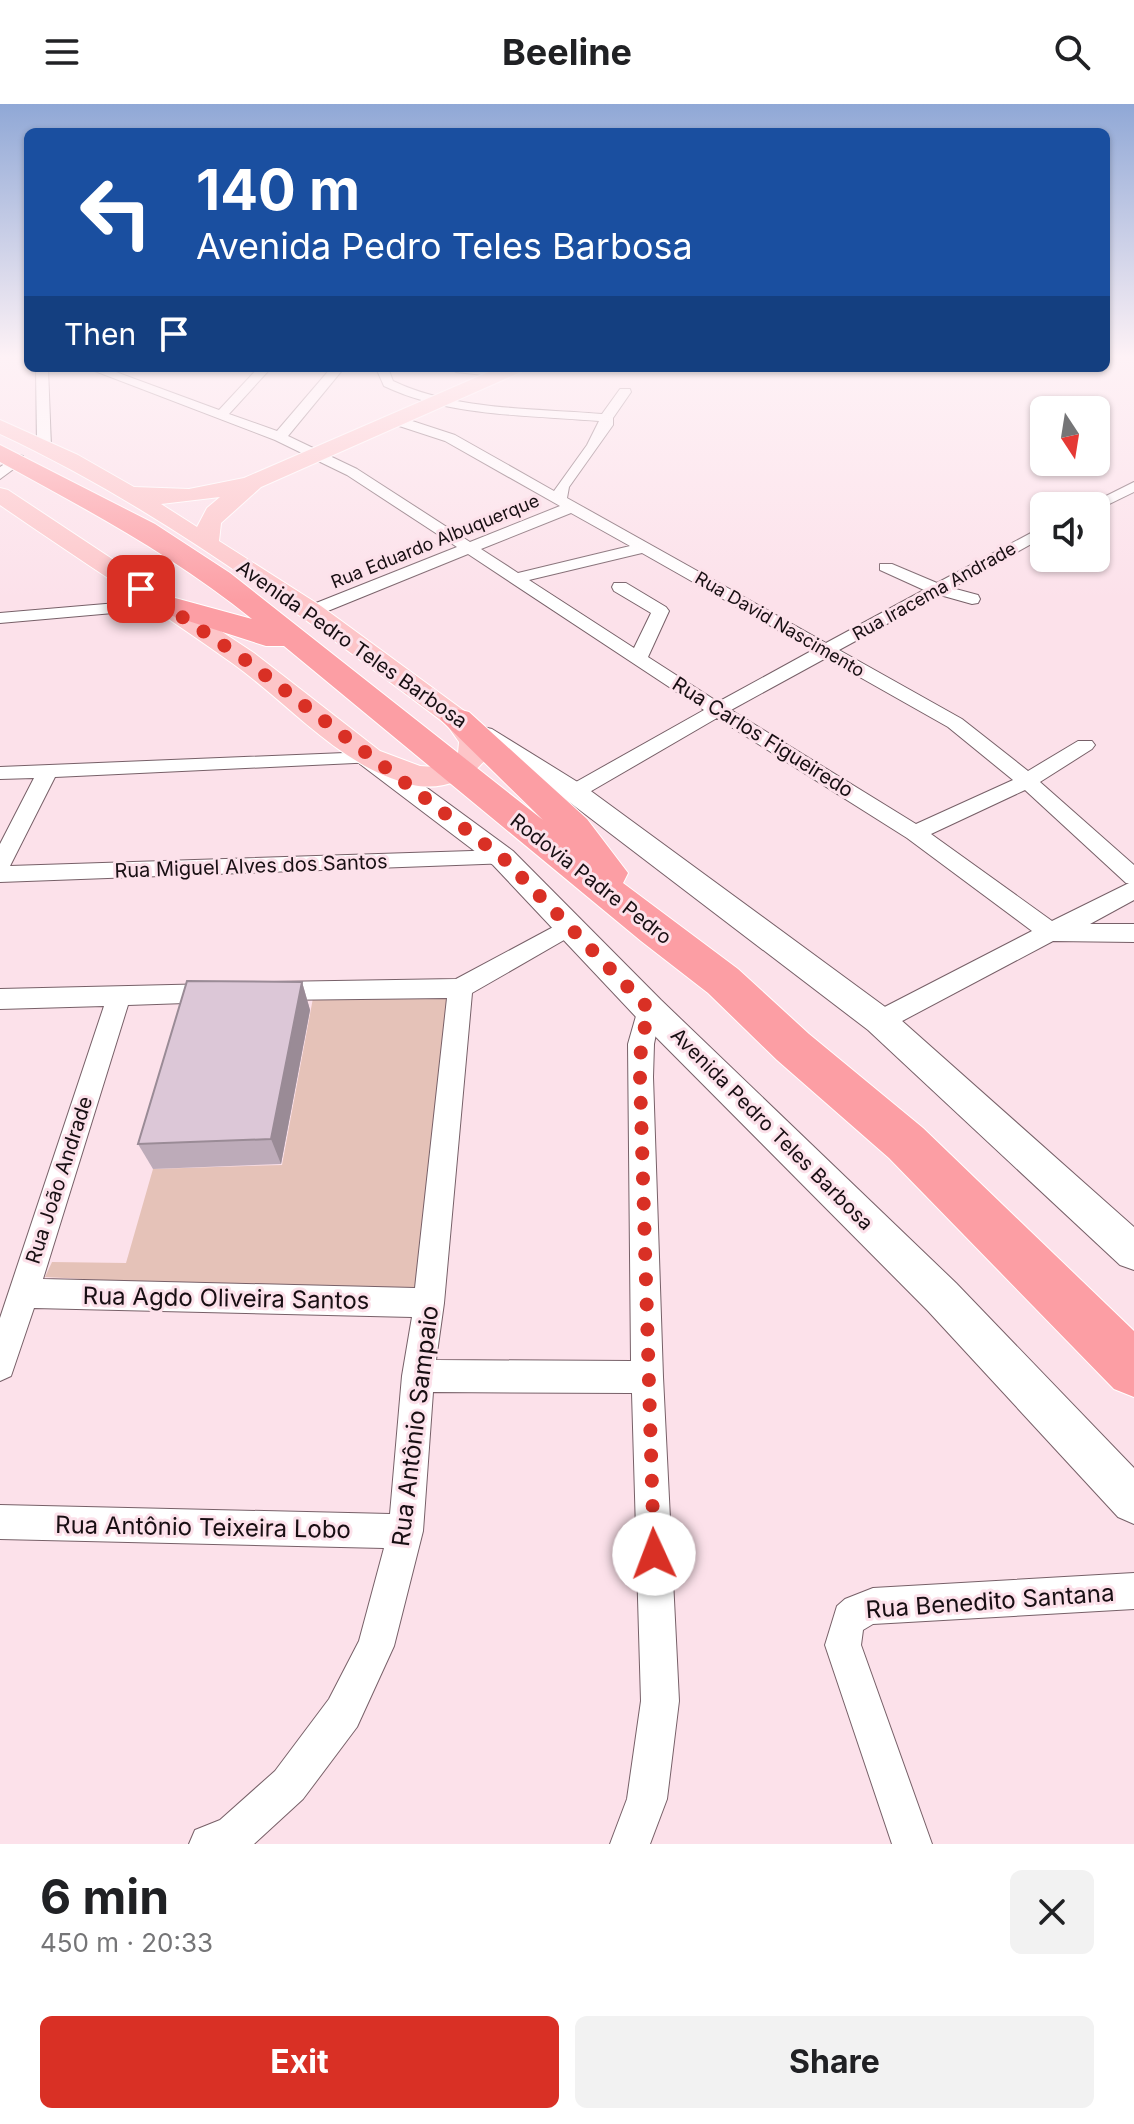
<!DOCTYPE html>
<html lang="en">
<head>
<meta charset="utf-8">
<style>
	:root { --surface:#fff; --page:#f2f2f2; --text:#202124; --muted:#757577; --accent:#d93025 }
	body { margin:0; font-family:Inter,sans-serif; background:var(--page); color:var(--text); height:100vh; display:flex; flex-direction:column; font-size:30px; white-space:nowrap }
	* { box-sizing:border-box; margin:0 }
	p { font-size:26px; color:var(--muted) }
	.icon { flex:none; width:44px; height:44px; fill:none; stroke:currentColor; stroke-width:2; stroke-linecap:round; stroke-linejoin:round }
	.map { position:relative; height:1740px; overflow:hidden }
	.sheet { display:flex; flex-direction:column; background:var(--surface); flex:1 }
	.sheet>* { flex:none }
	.banner { position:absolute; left:24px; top:24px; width:1086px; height:244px; border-radius:12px; box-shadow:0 2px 6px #0004; background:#1a4fa0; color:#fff; overflow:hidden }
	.needle { width:52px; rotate:168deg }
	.fabs { position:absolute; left:1030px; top:292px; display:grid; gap:16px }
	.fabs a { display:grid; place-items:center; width:80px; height:80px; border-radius:12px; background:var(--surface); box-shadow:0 2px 6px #0004; font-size:40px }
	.pin { position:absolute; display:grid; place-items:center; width:68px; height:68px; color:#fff; margin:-34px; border-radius:16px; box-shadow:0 4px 12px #0006 }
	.me { position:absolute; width:88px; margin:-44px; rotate:358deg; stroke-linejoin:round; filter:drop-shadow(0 0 6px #0008) }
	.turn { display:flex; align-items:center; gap:28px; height:168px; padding:0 40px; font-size:36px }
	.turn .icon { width:104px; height:104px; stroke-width:2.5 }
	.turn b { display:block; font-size:56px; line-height:68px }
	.then { display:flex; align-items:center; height:76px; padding:0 40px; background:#0003; gap:16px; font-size:30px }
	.round { display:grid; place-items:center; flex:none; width:84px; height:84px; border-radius:12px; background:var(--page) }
	.overview { display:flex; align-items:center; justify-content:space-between; height:136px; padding:0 40px }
	h1 { font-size:48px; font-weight:700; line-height:60px }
	.primary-button { display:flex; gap:16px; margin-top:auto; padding:16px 40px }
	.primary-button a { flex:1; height:92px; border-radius:12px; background:var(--accent); color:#fff; font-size:32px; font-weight:700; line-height:92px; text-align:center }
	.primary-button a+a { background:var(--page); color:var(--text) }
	header { display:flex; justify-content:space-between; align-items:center; height:104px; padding:0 40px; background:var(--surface); font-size:36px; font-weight:700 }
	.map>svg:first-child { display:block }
	.green { fill:#e5c2b8 }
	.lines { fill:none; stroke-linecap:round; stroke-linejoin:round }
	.street-casing { stroke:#776068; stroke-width:2 }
	.secondary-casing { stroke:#776068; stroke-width:2 }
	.primary-casing { stroke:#fff; stroke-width:2 }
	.highway-casing { stroke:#fff; stroke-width:2 }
	.street { fill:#fff; fill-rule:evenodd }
	.secondary { fill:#fff; fill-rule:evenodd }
	.primary { fill:#fdc5c8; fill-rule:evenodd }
	.highway { fill:#fc9ea4; fill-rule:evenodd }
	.wall { fill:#bdabb9 }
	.shaded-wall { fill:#9a8b96 }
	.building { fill:#dcc7d7; stroke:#9a8b96; stroke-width:2 }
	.route { stroke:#d93025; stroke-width:14; stroke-dasharray:0 25.2 }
	.labels { text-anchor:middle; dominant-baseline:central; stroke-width:6; stroke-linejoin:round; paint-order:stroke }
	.far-street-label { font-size:18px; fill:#180f13; stroke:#fce1ea }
	.street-label { font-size:20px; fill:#180f13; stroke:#fce1ea }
	.near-street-label { font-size:24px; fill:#180f13; stroke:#fce1ea }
</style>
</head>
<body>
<header><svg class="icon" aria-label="menu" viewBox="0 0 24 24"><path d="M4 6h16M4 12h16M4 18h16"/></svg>Beeline<svg class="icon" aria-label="search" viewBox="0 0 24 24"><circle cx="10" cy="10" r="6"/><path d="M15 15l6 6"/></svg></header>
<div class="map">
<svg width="1134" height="1740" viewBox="0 0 1134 1740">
	<rect width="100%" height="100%" fill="#fce1ea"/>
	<!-- green -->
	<path class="green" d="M450 889 428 1193 45 1173 52 1158 126 1159 153 1065 282 1061 313 894Z"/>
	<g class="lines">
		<!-- street casing -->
		<g class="street-casing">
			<g id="street">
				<path d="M36 264H48L51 343 44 347 37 343Z"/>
				<path d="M87 264H105L219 306 258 264H271L229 310 277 327 331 264H344L288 332 357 365 470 438 560 402 445 337 390 319V313H400L455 331 554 387 587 341 599 317C529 311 449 313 384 282L376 264H388L393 277C456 307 534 304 602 310L620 285H630L631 288 613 314V321L569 383 567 394 826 539 924 486 880 466V460H892L937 479 1044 422V433L952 484 978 491 980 495 978 499 972 500 940 491 839 546 962 615 1028 667 1078 637H1092L1095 641 1092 645 1040 678 1134 761V796L1090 820H1134V838L1053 837 889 924 880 927 871 924 868 917 871 910 1032 827 907 734 717 614 581 693H567L564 688 567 683 704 606 468 450 318 511H306L303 507 306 503 457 443 347 371 275 336ZM571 409 630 442 518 469 481 445ZM642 449 813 546 718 598 648 553 669 507 666 503 626 479H614L612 483 614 487 651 509 634 544 529 476ZM826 554 948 623 1013 676 916 720 731 606ZM1025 686 1126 779H1129L1052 817 931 730Z"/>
				<path d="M450 264H491L509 269 503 273 456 268Z"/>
				<path d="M18 351 23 352V358L0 375V363Z"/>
				<path d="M1134 378V388L1099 405 1086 402Z"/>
				<path d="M164 495 172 500 170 504 0 519V509Z"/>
				<path d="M369 648 379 654 376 658 55 673 10 762 503 746 511 749 514 754 511 759 0 778V740L34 674 0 675V663Z"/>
				<path d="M570 814 578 816 582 822 578 828 472 889 444 1199 436 1256 631 1257 628 940 640 898 649 895 658 898 661 905 654 940 653 973 663 1273 679 1597 667 1695 650 1740H610L627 1695 641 1597 632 1289 433 1288 423 1427 394 1542 357 1623 303 1695 254 1740H189L195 1726 220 1716 275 1667 329 1595 359 1537 384 1444 0 1435V1401L390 1410 402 1272 412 1213 34 1204 11 1272 0 1277V1214L104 902 0 905V885L214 880 223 882 226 889 223 896 214 898 128 901 43 1175 415 1184 447 894 274 896 265 894 262 887 265 880 274 878 456 875Z"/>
				<path d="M1134 1469V1505L873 1520 863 1526 861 1541 932 1740H892L825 1541 837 1502 845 1495 873 1484Z"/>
			</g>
		</g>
		<!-- secondary casing -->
		<g class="secondary-casing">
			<g id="secondary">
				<path d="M483 623 492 625 584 682 892 908 1134 1123V1166L1120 1161 868 926 564 694 474 637 470 631 474 625Z"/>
				<path d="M369 646 378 648 513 747 661 896 956 1179 1134 1364V1420L1118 1413 928 1207 637 914 493 761 360 660 356 654 360 648Z"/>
			</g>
		</g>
		<!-- primary casing -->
		<g class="primary-casing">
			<path id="primary" d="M498 264H523L521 268 261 383 221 419 219 437 321 502 467 609 489 638 488 652C472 676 441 687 413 681 341 664 291 601 232 559 156 505 77 454 0 401V384L8 386 254 549 380 647 420 662 435 663 445 660 458 649 459 638 447 621C305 514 161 405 0 330V316L78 351 134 383 189 385 244 374ZM220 393 207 404 197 423 161 400Z"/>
		</g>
		<!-- highway casing -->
		<g class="highway-casing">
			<path id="highway" d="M0 341 155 420 230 469 543 716 440 615 445 608 457 605 469 608 587 715 628 769 623 779 738 865 809 930 923 1024 1134 1227V1293L1114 1285 889 1054 777 956 708 889 641 837 284 542H266L154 506 149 500 154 494 164 491 252 515C174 452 88 406 0 358Z"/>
		</g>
		<!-- street -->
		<use href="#street" class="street"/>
		<!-- secondary -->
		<use href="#secondary" class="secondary"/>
		<!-- primary -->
		<use href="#primary" class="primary"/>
		<!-- highway -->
		<use href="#highway" class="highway"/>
	</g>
	<!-- wall -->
	<path class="wall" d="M302 878 310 906 281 1060 153 1065 138 1040Z"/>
	<!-- shaded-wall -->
	<path class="shaded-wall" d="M302 878 310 906 281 1060 271 1035Z"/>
	<!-- building -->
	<path class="building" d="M187 877 302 878 271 1035 138 1040Z"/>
	<!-- sky -->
	<linearGradient id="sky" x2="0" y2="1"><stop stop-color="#90a8d6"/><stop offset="0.51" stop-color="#fef2f6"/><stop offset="1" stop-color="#fef2f6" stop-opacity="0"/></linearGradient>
	<rect width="1134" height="496" fill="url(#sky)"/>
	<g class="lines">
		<!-- route -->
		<path class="route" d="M141 485 244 555 503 754 649 905 641 940 640 973 654 1450"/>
	</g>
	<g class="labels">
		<!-- far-street labels -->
		<g class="far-street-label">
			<text transform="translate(435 437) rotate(-22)">Rua Eduardo Albuquerque</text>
			<text transform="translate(934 487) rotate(-29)">Rua Iracema Andrade</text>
			<text transform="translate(780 520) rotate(30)">Rua David Nascimento</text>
		</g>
		<!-- street labels -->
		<g class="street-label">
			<text transform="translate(352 540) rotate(35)">Avenida Pedro Teles Barbosa</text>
			<text transform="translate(763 633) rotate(32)">Rua Carlos Figueiredo</text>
			<text transform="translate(251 762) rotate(-2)">Rua Miguel Alves dos Santos</text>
			<text transform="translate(591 775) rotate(38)">Rodovia Padre Pedro</text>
			<text transform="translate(772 1025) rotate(45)">Avenida Pedro Teles Barbosa</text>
			<text transform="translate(59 1076) rotate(-72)">Rua João Andrade</text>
		</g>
		<!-- near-street labels -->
		<g class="near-street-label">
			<text transform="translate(226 1194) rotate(1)">Rua Agdo Oliveira Santos</text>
			<text transform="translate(415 1322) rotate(-83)">Rua Antônio Sampaio</text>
			<text transform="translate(203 1423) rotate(1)">Rua Antônio Teixeira Lobo</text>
			<text transform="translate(990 1497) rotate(-4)">Rua Benedito Santana</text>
		</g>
	</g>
</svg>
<div class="fabs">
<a><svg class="needle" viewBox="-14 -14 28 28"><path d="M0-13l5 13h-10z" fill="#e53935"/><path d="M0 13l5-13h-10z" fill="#757577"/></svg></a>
<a><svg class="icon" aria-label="sound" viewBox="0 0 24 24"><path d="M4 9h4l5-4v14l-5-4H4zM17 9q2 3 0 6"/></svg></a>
</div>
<div class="pin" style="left:141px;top:485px;background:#d93025"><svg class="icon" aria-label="arrive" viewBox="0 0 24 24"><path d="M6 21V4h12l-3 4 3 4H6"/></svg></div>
<svg class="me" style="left:654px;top:1450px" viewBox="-20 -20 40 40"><circle r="19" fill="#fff"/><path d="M0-13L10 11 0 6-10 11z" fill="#d93025"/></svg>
<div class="banner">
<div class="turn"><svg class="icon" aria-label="left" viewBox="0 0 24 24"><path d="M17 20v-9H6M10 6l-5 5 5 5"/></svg><div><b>140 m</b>Avenida Pedro Teles Barbosa</div></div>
<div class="then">Then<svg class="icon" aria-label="arrive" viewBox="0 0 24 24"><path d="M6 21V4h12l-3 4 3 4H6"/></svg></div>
</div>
</div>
<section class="sheet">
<div class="overview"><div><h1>6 min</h1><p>450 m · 20:33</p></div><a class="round"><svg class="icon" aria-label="close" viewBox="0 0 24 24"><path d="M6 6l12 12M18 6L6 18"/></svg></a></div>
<div class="primary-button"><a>Exit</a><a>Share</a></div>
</section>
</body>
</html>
